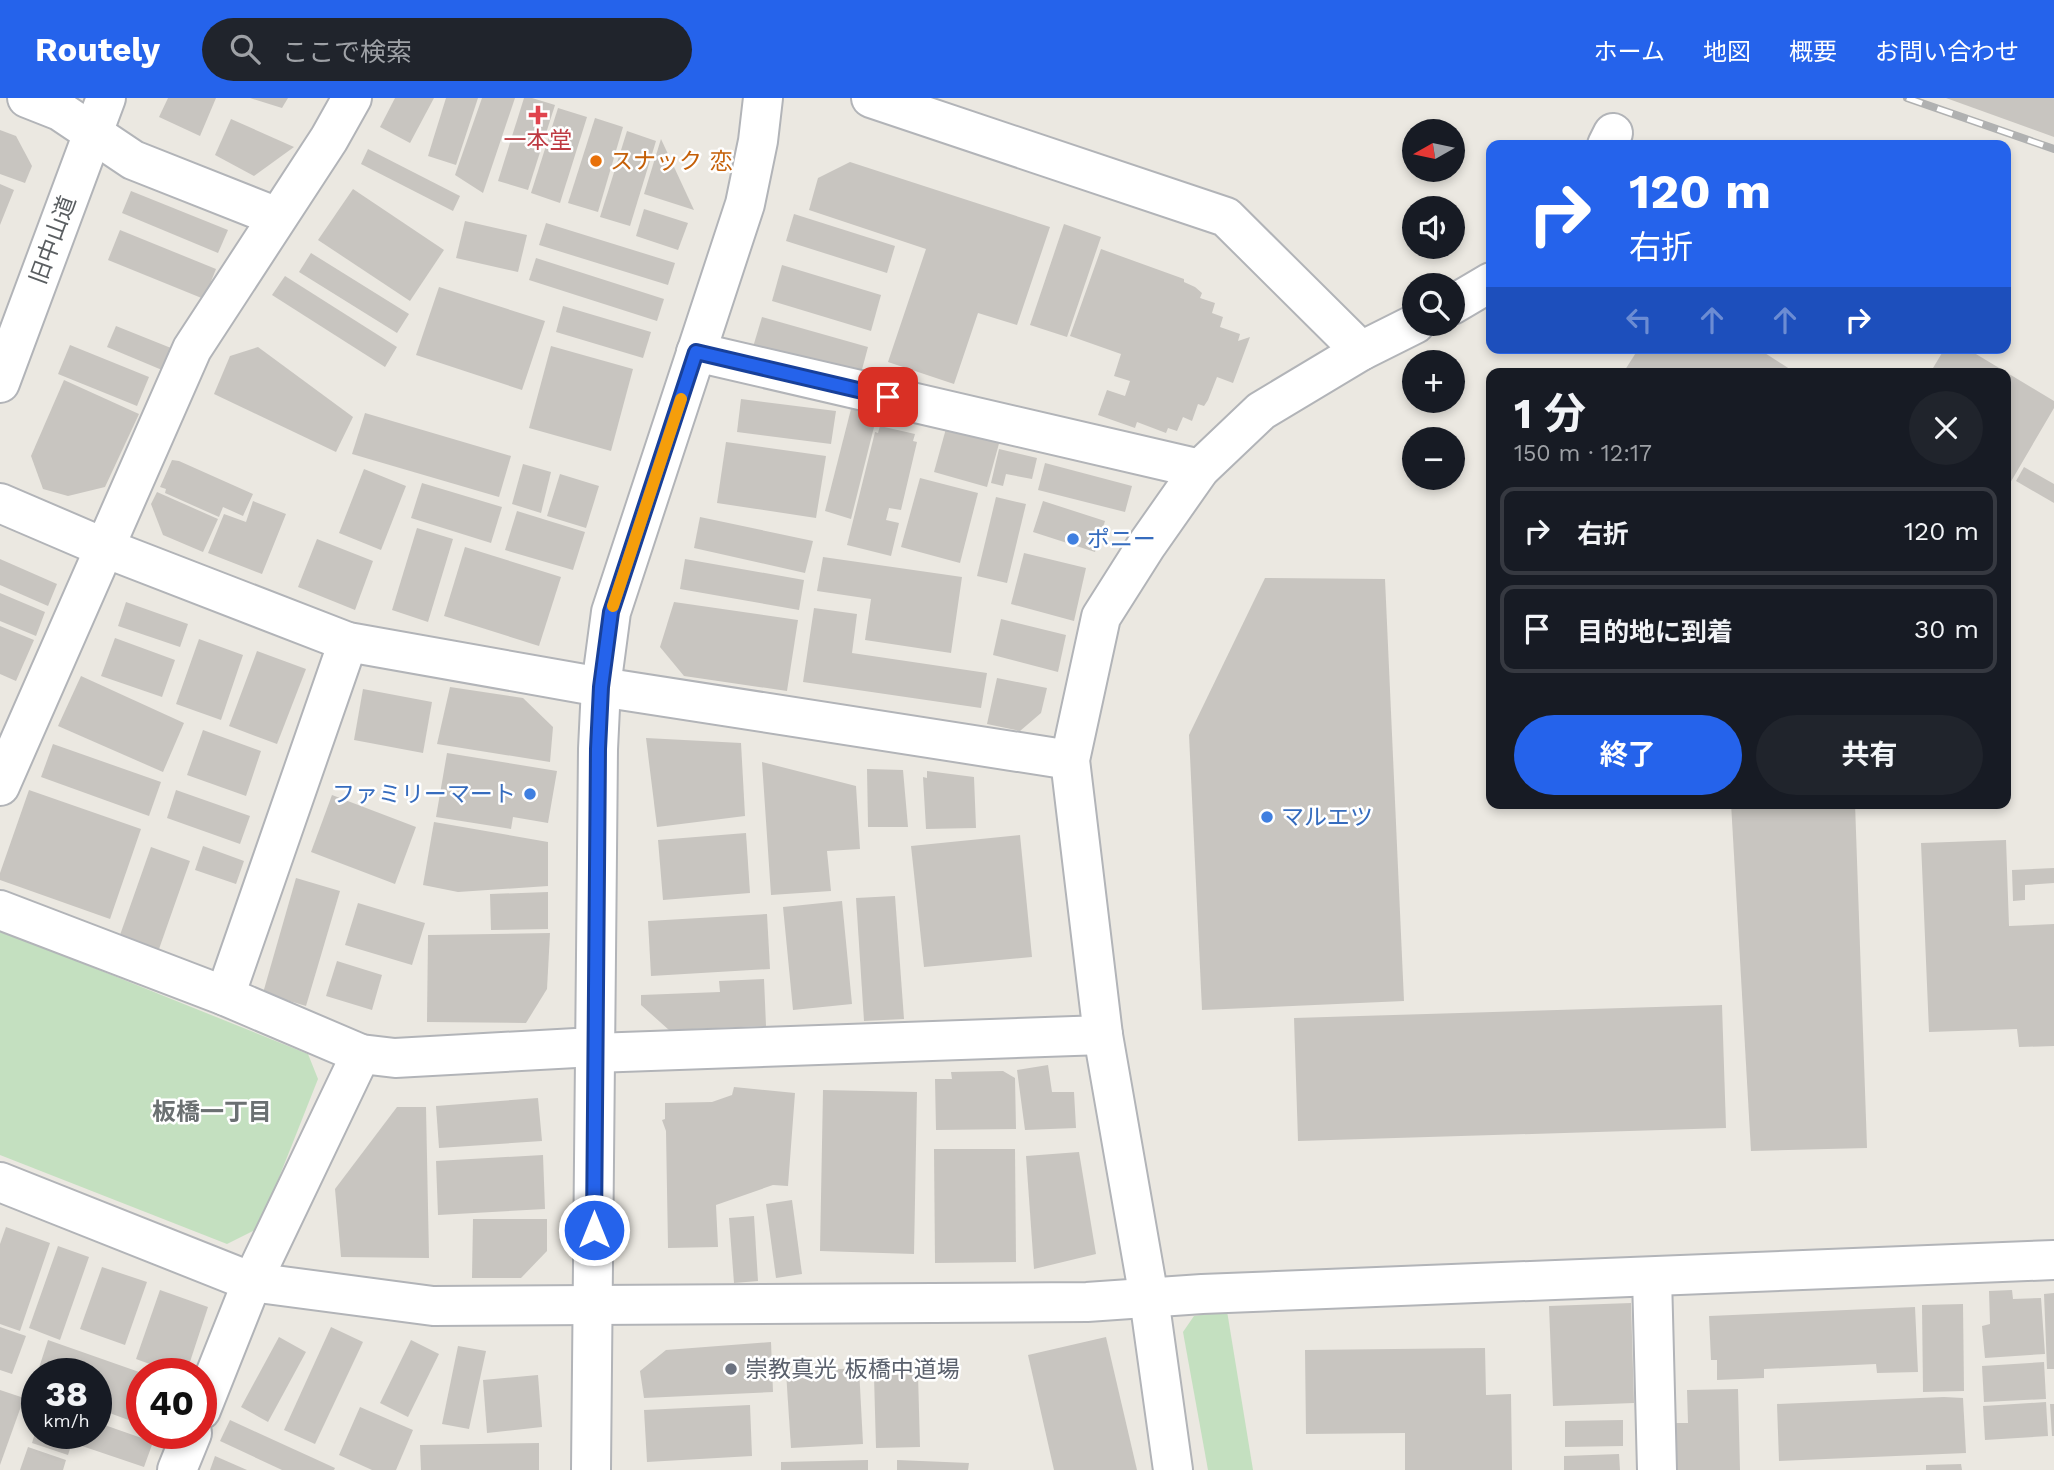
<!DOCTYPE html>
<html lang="ja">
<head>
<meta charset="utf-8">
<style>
	:root { --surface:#171b24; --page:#20242c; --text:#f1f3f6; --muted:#9ea1a6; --line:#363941; --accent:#2563eb }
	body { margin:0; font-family:"Work Sans","Noto Sans JP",sans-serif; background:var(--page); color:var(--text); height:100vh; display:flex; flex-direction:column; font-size:26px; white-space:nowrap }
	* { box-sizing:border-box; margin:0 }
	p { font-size:23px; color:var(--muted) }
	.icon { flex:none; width:38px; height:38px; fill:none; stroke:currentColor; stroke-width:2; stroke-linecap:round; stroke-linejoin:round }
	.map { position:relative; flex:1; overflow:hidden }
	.sheet { position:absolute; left:1486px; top:270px; width:525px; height:441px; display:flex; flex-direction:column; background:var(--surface); border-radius:14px; box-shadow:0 4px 10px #0003 }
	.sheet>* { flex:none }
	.guide { position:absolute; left:1486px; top:42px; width:525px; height:214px; border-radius:14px; box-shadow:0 4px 10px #0003; background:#2563eb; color:#fff; overflow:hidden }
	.needle { width:46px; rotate:261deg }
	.controls { position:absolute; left:1402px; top:21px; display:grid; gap:14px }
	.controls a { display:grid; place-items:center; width:63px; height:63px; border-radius:50%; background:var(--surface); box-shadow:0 4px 10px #0003; font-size:35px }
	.speed { position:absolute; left:21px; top:1260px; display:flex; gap:14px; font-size:35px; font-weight:700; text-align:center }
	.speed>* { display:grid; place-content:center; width:91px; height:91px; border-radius:50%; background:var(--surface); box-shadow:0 4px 10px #0003; line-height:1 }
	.speed small { font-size:18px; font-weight:400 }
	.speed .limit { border:10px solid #d22; background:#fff; color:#111 }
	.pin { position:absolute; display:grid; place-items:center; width:60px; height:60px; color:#fff; margin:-30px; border-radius:14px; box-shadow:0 4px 10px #0006 }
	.me { position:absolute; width:77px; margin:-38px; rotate:0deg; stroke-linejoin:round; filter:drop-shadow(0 0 5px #0008) }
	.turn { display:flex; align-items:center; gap:24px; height:147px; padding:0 28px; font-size:32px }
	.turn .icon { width:91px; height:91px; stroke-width:2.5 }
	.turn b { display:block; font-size:49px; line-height:60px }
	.lanes { display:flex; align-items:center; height:66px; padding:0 28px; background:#0003; justify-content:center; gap:35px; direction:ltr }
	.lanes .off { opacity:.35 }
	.round { display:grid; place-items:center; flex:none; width:74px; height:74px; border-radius:37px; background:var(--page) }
	.head { display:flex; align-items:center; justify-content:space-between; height:119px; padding:0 28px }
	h1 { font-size:42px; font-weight:700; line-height:52px }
	.button { display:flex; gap:14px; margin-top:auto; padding:14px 28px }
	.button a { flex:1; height:80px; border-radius:42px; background:var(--accent); color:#fff; font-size:28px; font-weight:700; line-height:80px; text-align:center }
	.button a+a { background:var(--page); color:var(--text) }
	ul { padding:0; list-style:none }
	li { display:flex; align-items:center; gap:21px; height:88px; margin:0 14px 10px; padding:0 14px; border:4px solid var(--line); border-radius:14px }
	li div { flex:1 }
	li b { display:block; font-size:26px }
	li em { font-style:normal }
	header { display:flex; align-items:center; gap:42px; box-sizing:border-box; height:98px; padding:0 35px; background:var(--accent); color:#fff }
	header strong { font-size:33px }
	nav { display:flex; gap:38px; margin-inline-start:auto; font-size:24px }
	.search { width:490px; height:63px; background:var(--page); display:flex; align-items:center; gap:18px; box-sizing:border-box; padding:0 24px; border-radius:38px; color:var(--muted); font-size:26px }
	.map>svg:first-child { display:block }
	.green { fill:#c4e0c0 }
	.building { fill:#c8c5c0 }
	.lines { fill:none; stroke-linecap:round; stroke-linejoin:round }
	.minor-casing { stroke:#b2b4b8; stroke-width:42 }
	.tertiary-casing { stroke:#b2b4b8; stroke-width:42 }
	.minor { stroke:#fff; stroke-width:38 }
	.tertiary { stroke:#fff; stroke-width:38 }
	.rail-casing { stroke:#b0b1b1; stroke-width:8 }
	.rail { stroke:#fff; stroke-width:5; stroke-dasharray:16; stroke-linecap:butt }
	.route-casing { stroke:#184099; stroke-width:18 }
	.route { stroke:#2563eb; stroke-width:12 }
	.slow { stroke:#f59e0b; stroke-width:12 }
	.health-dot { fill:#e0444e; stroke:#fff; stroke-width:2.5 }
	.food-dot { fill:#e8710a; stroke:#fff; stroke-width:2.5 }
	.shop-dot { fill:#3f7fe0; stroke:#fff; stroke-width:2.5 }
	.worship-dot { fill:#6b7280; stroke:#fff; stroke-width:2.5 }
	.labels { text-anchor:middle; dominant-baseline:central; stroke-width:5; stroke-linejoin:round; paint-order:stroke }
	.health-label { font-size:23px; fill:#be3a42; stroke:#fff }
	.food-label { font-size:23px; fill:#c56008; stroke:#fff; text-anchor:start }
	.street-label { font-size:23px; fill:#5a5e61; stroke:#fff }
	.shop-label { font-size:23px; fill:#366cbe; stroke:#fff; text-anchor:start }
	.worship-label { font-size:23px; fill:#5b616d; stroke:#fff; text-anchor:start }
	.neighbourhood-label { font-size:24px; font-weight:bold; fill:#6b7072; stroke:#fff }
</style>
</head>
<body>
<header>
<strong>Routely</strong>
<div class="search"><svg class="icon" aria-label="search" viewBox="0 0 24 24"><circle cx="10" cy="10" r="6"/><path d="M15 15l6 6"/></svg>ここで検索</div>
<nav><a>ホーム</a><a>地図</a><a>概要</a><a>お問い合わせ</a></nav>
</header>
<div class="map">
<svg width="2054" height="1372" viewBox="0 0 2054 1372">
	<rect width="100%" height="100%" fill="#ebe8e1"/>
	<!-- green -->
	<g class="green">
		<path d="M0 832 308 956 318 981 259 1130 227 1146 0 1057Z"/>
		<path d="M1227 1213 1253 1372H1208L1183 1234 1194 1218Z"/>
	</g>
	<!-- building -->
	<g class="building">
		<path d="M168 0H216L200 38 159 19Z"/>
		<path d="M250 0H288L282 10Z"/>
		<path d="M395 0H434L410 45 380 29Z"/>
		<path d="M446 0H478L456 67 428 58Z"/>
		<path d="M482 0H515L483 95 455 77Z"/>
		<path d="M524 0H532L555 7 528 92 498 83Z"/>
		<path d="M1946 0H2054V39Z"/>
		<path d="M558 10 587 19 560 105 531 95Z"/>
		<path d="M595 20 623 29 598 114 568 105Z"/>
		<path d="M231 21 294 49 254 78 215 57Z"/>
		<path d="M0 32 16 38 32 68 25 85 0 76Z"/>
		<path d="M627 33 656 43 630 128 600 119Z"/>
		<path d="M661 41 694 112 644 96Z"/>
		<path d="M368 51 460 98 453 113 361 66Z"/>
		<path d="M850 64 1050 129 1017 227 978 215 954 286 888 264 926 151 809 112 818 80Z"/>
		<path d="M0 86 14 92 0 127Z"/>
		<path d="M353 91 444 152 410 203 318 142Z"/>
		<path d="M131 93 228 132 218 155 122 115Z"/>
		<path d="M644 111 688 125 678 152 636 138Z"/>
		<path d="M794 116 895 148 887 175 786 143Z"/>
		<path d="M465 123 527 137 518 174 456 160Z"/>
		<path d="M546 125 675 165 668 187 539 147Z"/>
		<path d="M1064 126 1101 139 1067 239 1030 227Z"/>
		<path d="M120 132 216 171 204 201 108 162Z"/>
		<path d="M1101 151 1184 181V184L1195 189 1202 195 1200 200 1215 205 1212 215 1223 219 1220 229 1240 236 1238 243 1250 239 1233 285 1217 279 1208 302 1204 308 1198 306 1192 323 1183 319 1177 333 1168 330 1166 335 1137 324 1135 330 1098 317 1107 292 1125 298 1130 283 1114 278 1121 256 1070 238Z"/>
		<path d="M311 155 409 216 397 235 299 174Z"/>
		<path d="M536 160 664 201 657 223 529 182Z"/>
		<path d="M782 167 881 197 871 233 772 203Z"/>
		<path d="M285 178 397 249 385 269 272 197Z"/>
		<path d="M439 189 545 223 522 292 416 257Z"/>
		<path d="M563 208 651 234 643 260 556 234Z"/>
		<path d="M762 219 868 249 860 279 753 249Z"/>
		<path d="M116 228 171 250 162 272 107 249Z"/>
		<path d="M70 247 149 279 137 308 58 276Z"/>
		<path d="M551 248 633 271 611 353 529 330Z"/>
		<path d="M258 249 353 319 336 354 214 296 230 258Z"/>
		<path d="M1639 250H1757L1796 275H1623Z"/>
		<path d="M1945 250H1966L2054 303V310L2006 392V275H1930Z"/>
		<path d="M64 282 139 316 105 389 68 398 43 391 31 358Z"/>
		<path d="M741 301 836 313 831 346 737 334Z"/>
		<path d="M851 311 877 317 851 421 825 413Z"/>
		<path d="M365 315 511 358 499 399 352 356Z"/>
		<path d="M947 327 1000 342 987 389 934 374Z"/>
		<path d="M880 328 915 336 913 343 917 344 901 412 889 410 886 422 899 425 891 458 847 447 875 334 878 335Z"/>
		<path d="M726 344 826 358 816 420 717 405Z"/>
		<path d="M999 351 1037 360 1032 381 1006 376 1003 388 991 385Z"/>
		<path d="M172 362 179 363 253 396 243 418 223 409 219 419 165 395 166 391 160 389Z"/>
		<path d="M1045 365 1132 388 1125 414 1038 392Z"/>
		<path d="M523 366 551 374 541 415 512 406Z"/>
		<path d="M2024 369 2054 386V405L2016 383Z"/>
		<path d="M364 371 406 388 381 452 339 435Z"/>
		<path d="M560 376 599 388 586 430 547 418Z"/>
		<path d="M920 380 978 395 960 465 901 449Z"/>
		<path d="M422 385 502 409 491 445 411 420Z"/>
		<path d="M157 394 218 421 203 454 163 437 151 406Z"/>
		<path d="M996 399 1026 406 1007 485 977 478Z"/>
		<path d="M253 403 286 416 262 476 208 455 224 416 246 424Z"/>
		<path d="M1043 403 1105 423 1095 454 1033 434Z"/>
		<path d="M517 413 585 434 573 472 505 452Z"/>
		<path d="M700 419 813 443 805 475 694 450Z"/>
		<path d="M417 430 453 441 428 524 392 512Z"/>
		<path d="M317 441 373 463 355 512 298 489Z"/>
		<path d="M465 449 561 479 539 548 444 518Z"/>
		<path d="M1024 455 1086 470 1074 523 1011 506Z"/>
		<path d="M823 459 962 479 951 555 865 542 871 501 817 493Z"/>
		<path d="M0 461 57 486 48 508 0 487Z"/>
		<path d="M685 461 804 482 799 512 680 491Z"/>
		<path d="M1265 480 1385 481 1404 903 1202 912 1189 637Z"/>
		<path d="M0 495 45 514 36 538 0 523Z"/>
		<path d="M126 504 188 526 180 549 118 528Z"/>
		<path d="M674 504 798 522 787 593 684 578 660 549Z"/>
		<path d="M814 510 857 516 852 555 987 575 981 610 803 584Z"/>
		<path d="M1001 521 1066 537 1058 574 993 557Z"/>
		<path d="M0 528 34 542 16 583 0 576Z"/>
		<path d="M115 540 175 562 162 599 101 578Z"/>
		<path d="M199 541 243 557 221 622 176 606Z"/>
		<path d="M257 553 306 571 277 646 229 628Z"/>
		<path d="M81 578 184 625 163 674 58 628Z"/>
		<path d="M997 580 1047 590 1041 615 1020 633 987 626Z"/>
		<path d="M450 589 523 600 553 629 550 664 437 646Z"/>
		<path d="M363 591 432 604 423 655 354 642Z"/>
		<path d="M203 632 261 653 246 698 187 677Z"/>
		<path d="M646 640 741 645 745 718 657 729Z"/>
		<path d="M53 646 161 684 149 718 41 679Z"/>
		<path d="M447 655 557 673 548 725 513 719 511 731 436 719Z"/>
		<path d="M762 664 856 688 860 751 827 753 831 793 771 797Z"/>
		<path d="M867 671 903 672 908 729H868Z"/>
		<path d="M927 673 974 679 976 730 926 731 923 679 927 680Z"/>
		<path d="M29 692 141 731 110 821 0 782V775Z"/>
		<path d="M176 692 250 718 240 746 167 720Z"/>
		<path d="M332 697 416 729 395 786 311 754Z"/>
		<path d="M1731 705H1855L1867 1050 1751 1053Z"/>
		<path d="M434 724 548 744V788L458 794 423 787Z"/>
		<path d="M746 735 750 795 663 802 658 742Z"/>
		<path d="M1020 737 1032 859 924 869 911 748Z"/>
		<path d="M2006 742 2009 828 2054 826V948L2019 949 2017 931 1929 934 1921 745Z"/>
		<path d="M203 748 244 763 236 786 195 772Z"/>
		<path d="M151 749 190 763 159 851 120 837Z"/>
		<path d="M2054 770V785L2025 787V802L2013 803 2012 772Z"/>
		<path d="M296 780 340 793 306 908 263 895Z"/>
		<path d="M548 794V831L491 832 490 796Z"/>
		<path d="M895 798 904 921 864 923 856 800Z"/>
		<path d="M842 803 852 906 793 912 783 809Z"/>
		<path d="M358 805 425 825 412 867 345 847Z"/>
		<path d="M767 816 770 871 651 878 648 823Z"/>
		<path d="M550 835 547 891 526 925 427 924 428 837Z"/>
		<path d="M337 863 382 877 372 912 326 898Z"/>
		<path d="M764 881 766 928 669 932 641 907V897L720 894 719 883Z"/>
		<path d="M1722 907 1726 1030 1298 1043 1294 920Z"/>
		<path d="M1048 967 1052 994H1074L1076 1030 1025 1032 1017 972Z"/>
		<path d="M1003 973 1015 980 1016 1031 936 1032 935 981H952L951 974Z"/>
		<path d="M734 989 795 995 788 1088 773 1087 716 1107 718 1149 668 1150 666 1033 662 1022 665 1021V1005L712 1004 732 997Z"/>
		<path d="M823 992 917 994 914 1156 820 1153Z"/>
		<path d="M538 1000 542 1043 439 1050 436 1008Z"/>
		<path d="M397 1009H426L429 1160 341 1159 335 1091Z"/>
		<path d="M934 1051H1015L1016 1164 935 1165Z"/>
		<path d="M1079 1054 1096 1156 1034 1171 1026 1058Z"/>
		<path d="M543 1057 545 1111 438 1117 436 1063Z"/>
		<path d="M792 1102 802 1176 776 1180 766 1106Z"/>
		<path d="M754 1118 758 1183 734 1185 729 1120Z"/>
		<path d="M473 1121H547V1153L521 1180H472Z"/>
		<path d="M6 1129 50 1145 20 1233 0 1226V1146Z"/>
		<path d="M58 1148 89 1159 60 1242 29 1230Z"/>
		<path d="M102 1169 147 1184 125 1247 80 1231Z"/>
		<path d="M160 1192 208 1209 186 1276H177L136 1261Z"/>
		<path d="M2012 1192 2013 1201 2041 1200 2045 1256 1985 1260 1982 1228 1990 1226 1989 1193Z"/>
		<path d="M2054 1195V1271H2047L2044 1196Z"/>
		<path d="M1631 1205 1634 1305 1553 1308 1549 1208Z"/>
		<path d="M1963 1206 1964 1293 1923 1294 1922 1207Z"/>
		<path d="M1915 1209 1918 1274 1877 1275 1876 1266 1764 1271V1280L1717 1282V1262H1711L1709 1218Z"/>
		<path d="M0 1229 26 1238 12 1276 0 1272Z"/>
		<path d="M331 1229 363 1244 315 1346 284 1332Z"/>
		<path d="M279 1239 306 1254 268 1324 241 1309Z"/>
		<path d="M1106 1239 1137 1372H1054L1028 1257Z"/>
		<path d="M48 1242 142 1275V1327L96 1310V1276H37Z"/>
		<path d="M411 1242 439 1256 408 1319 380 1305Z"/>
		<path d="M771 1244 773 1294 644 1300 640 1273 666 1252Z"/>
		<path d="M458 1248 486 1253 469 1331 442 1326Z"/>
		<path d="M1485 1250 1486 1297 1511 1296 1512 1372H1405V1335L1306 1336 1305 1252Z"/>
		<path d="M2044 1264 2046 1301 1984 1304 1982 1268Z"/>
		<path d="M859 1270 863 1346 791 1350 786 1274Z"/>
		<path d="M918 1276 920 1349 876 1350 874 1278Z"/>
		<path d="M538 1277 542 1329 487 1335 483 1282Z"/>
		<path d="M1738 1291 1740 1372H1676L1675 1325H1688L1687 1292Z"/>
		<path d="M0 1292 24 1300 0 1367Z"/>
		<path d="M1944 1299 1963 1300 1966 1355 1779 1363 1777 1306Z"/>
		<path d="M2046 1304 2048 1338 1985 1342 1983 1308Z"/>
		<path d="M2050 1306H2054V1338H2052Z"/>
		<path d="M750 1307 752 1358 647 1364 644 1312Z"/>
		<path d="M360 1309 413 1332 396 1372H372L339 1357Z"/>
		<path d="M230 1322 335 1370 334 1372H282L220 1343Z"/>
		<path d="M1623 1322V1348L1565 1349V1323Z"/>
		<path d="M96 1324 153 1344 144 1369 79 1347 83 1335H96Z"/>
		<path d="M35 1335H75L68 1357 32 1345Z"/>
		<path d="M539 1345V1372H421L420 1347Z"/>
		<path d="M28 1349 66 1362 63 1372H20Z"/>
		<path d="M1619 1356 1620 1372H1564V1358Z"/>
		<path d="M215 1358 247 1372H210Z"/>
		<path d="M868 1362V1372H781V1364Z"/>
		<path d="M897 1362 969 1365 968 1372H897Z"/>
		<path d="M1961 1366 1962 1372H1926V1367Z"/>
	</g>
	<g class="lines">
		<!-- minor casing -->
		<g class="minor-casing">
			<g id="minor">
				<path d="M27 0 60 13 133 62 277 119"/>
				<path d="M871 0 1226 119 1361 253"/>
				<path d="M1607 47 1613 35"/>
				<path d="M1452 207 1491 184"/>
				<path d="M696 254 1200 371"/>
				<path d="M0 405 105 450 348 544 601 589 1070 662"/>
				<path d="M0 688 192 251 329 41 352 0"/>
				<path d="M0 812 225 898 361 956 395 960 594 949"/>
				<path d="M225 898 348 544"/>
				<path d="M594 955 1103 937"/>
				<path d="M0 1084 252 1184 433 1208 1087 1204 1202 1196 2054 1162"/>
				<path d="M1652 1179 1657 1372"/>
				<path d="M201 1312 252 1184 361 956"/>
				<path d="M177 1372 192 1335"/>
				<path d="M1173 1372 1149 1200 1103 937 1070 662 1101 519 1146 448 1200 371 1261 313 1361 253 1415 226"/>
			</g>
		</g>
		<!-- tertiary casing -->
		<g class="tertiary-casing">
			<g id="tertiary">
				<path d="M0 285 106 0"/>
				<path d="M591 1372 598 651 601 589 611 514 745 106 758 43 763 0"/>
			</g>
		</g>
		<!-- minor -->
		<use href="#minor" class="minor"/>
		<!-- tertiary -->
		<use href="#tertiary" class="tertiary"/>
		<!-- rail casing -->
		<g class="rail-casing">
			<path id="rail" d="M1907 0 2054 51"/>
		</g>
		<!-- rail -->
		<use href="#rail" class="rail"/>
	</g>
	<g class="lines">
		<!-- route casing -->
		<g class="route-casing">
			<path id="route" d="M594 1132 598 651 601 589 611 514 696 254 888 299"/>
		</g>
		<!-- route -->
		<use href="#route" class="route"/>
		<!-- slow -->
		<path class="slow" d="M613 508 681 301"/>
	</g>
	<!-- markers -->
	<path class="health-dot" d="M534.5 6.5h7v7h7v7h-7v7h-7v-7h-7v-7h7z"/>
	<circle class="food-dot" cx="596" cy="63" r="7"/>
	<g class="shop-dot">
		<circle cx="1073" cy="441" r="7"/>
		<circle cx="530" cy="696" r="7"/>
		<circle cx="1267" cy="719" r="7"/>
	</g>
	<circle class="worship-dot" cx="731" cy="1271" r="7"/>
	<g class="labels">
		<!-- health labels -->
		<g class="health-label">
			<text x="538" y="42">一本堂</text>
		</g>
		<!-- food labels -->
		<g class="food-label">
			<text x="610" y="63">スナック 恋</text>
		</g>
		<!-- street labels -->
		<g class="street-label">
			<text transform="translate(53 142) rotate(-70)">旧中山道</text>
		</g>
		<!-- shop labels -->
		<g class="shop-label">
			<text x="1087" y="441">ポニー</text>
			<text x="516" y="696" text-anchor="end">ファミリーマート</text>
			<text x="1281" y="719">マルエツ</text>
		</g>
		<!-- worship labels -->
		<g class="worship-label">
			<text x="745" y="1271">崇教真光 板橋中道場</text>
		</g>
		<!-- neighbourhood labels -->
		<g class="neighbourhood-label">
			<text x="212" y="1014">板橋一丁目</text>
		</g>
	</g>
</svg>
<div class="controls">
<a><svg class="needle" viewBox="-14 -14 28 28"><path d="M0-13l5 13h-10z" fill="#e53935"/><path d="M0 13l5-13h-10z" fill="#9ea1a6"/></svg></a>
<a><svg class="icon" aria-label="sound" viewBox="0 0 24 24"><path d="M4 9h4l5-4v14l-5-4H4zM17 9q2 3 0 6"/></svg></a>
<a><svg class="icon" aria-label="search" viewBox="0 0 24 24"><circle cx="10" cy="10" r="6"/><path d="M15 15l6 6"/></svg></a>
<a>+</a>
<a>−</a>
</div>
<div class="speed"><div>38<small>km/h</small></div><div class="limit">40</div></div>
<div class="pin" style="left:888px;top:299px;background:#d93025"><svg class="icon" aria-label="arrive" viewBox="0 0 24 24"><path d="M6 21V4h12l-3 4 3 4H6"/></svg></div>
<svg class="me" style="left:594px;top:1132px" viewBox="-20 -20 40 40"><circle r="17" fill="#2563eb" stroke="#fff" stroke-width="3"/><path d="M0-11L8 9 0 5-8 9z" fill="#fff"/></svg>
<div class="guide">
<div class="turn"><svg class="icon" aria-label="right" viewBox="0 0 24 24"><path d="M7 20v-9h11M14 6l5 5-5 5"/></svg><div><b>120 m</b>右折</div></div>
<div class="lanes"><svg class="icon off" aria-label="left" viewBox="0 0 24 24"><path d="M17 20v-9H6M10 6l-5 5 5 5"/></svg><svg class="icon off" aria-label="ahead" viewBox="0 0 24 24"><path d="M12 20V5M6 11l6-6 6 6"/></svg><svg class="icon off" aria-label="ahead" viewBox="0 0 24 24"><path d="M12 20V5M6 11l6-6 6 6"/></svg><svg class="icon" aria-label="right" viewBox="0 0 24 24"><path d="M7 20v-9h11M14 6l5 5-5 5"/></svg></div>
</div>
<section class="sheet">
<div class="head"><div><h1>1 分</h1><p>150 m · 12:17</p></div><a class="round"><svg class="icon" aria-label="close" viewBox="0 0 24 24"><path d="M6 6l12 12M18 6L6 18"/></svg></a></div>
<ul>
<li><svg class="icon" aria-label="right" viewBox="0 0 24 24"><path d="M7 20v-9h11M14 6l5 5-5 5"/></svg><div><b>右折</b></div><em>120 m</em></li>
<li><svg class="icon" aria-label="arrive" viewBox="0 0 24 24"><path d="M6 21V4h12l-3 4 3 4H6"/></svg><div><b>目的地に到着</b></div><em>30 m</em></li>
</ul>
<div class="button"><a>終了</a><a>共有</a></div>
</section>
</div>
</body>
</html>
